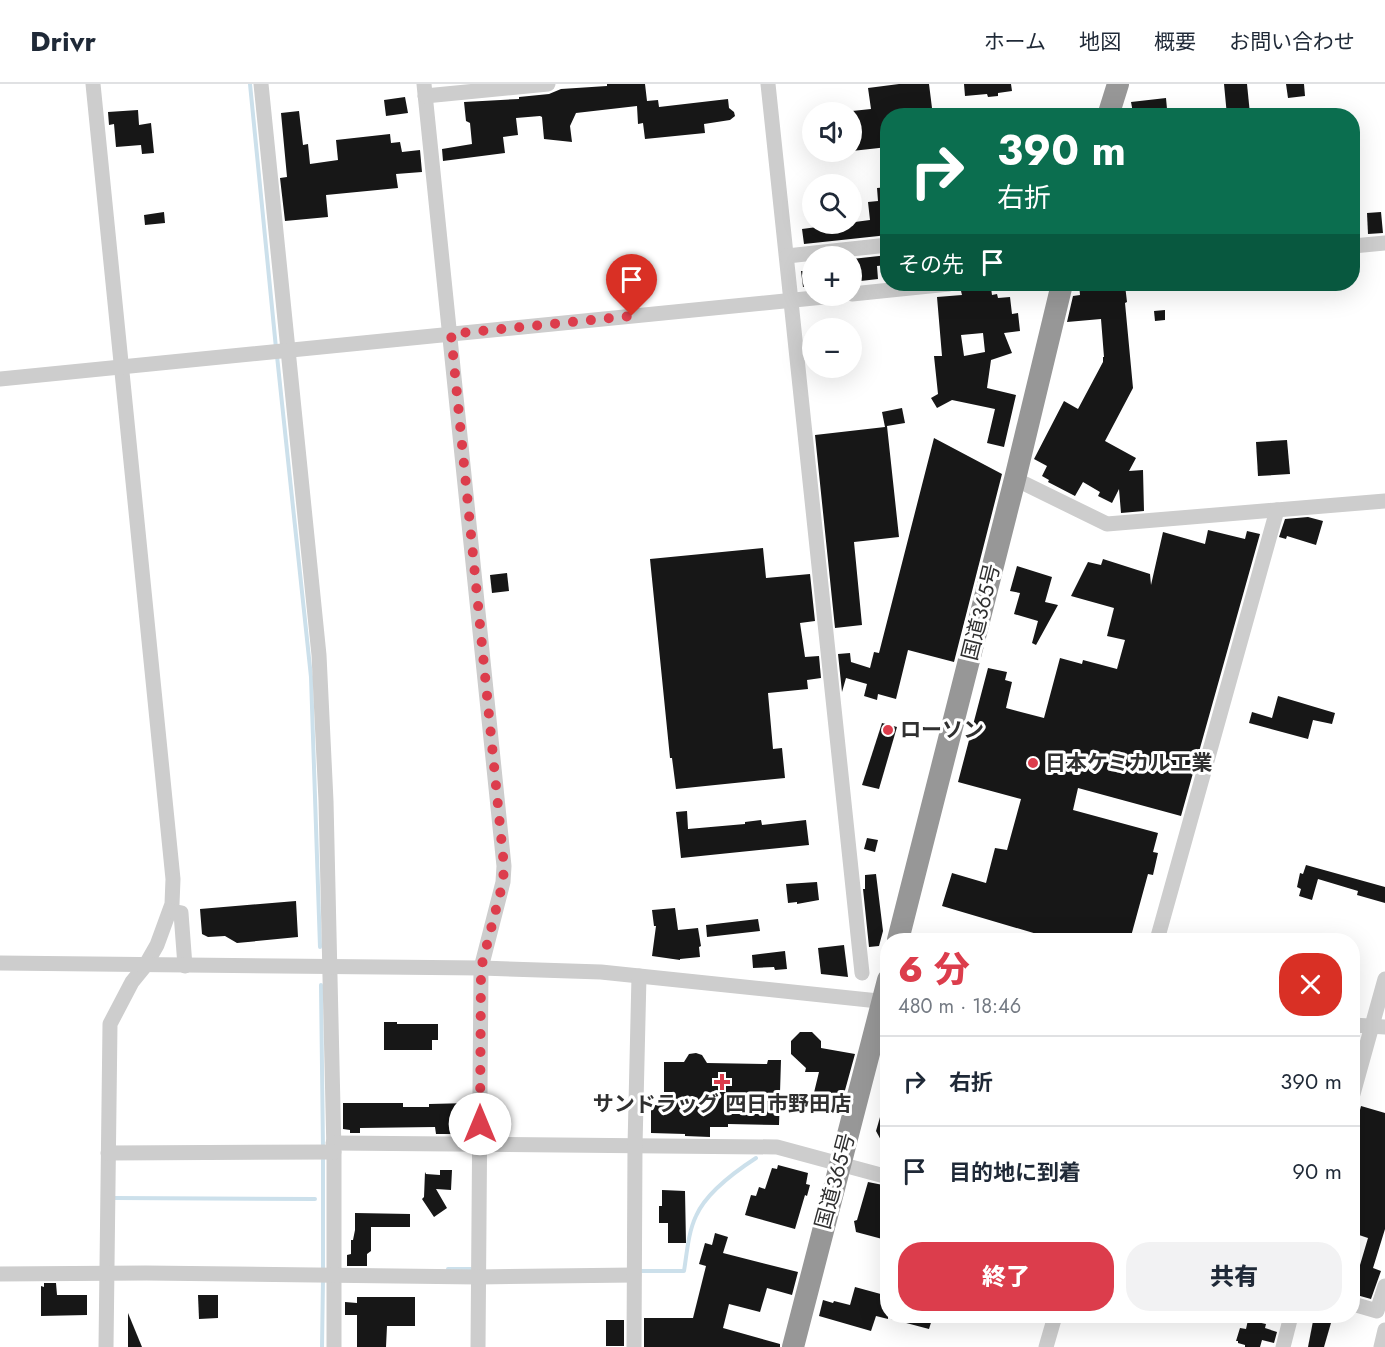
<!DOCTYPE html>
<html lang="ja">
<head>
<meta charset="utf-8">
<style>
	:root { --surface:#fff; --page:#f2f2f3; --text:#1f2937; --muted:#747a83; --line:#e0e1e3; --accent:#dc3d4c }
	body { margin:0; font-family:Jost,"Noto Sans JP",sans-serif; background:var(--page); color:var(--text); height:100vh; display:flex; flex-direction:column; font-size:22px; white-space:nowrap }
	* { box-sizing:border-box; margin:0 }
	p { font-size:20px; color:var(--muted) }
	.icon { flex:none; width:33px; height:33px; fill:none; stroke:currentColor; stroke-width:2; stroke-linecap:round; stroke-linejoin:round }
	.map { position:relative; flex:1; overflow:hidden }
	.details { position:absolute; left:880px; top:849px; width:480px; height:390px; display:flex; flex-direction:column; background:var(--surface); border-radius:24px; box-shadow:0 6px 24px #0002 }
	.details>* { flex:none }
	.hud { position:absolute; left:880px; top:24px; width:480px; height:183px; border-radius:24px; box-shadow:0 6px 24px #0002; background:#0b6e4f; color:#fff; overflow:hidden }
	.tools { position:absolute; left:802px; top:18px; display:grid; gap:12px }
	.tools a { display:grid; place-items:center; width:60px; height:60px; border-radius:50%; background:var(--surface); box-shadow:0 6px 24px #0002; font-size:30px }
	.pin { position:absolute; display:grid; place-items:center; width:51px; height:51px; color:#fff; margin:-62px -26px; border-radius:50% 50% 50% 0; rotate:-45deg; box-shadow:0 0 6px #0007 }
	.pin .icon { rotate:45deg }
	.me { position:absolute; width:66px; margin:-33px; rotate:0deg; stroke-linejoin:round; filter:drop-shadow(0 0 4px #0008) }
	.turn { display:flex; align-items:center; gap:21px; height:126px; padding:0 18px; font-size:27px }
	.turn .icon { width:78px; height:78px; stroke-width:2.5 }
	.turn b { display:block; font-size:42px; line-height:51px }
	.then { display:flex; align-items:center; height:57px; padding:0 18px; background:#0003; gap:12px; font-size:22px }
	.round { display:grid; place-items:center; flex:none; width:63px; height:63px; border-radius:24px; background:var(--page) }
	.overview { display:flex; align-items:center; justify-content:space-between; height:102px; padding:0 18px }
	h1 { font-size:36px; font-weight:800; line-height:45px; color:var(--accent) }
	.cta { display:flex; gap:12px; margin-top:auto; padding:12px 18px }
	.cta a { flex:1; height:69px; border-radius:24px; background:var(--accent); color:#fff; font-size:24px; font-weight:800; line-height:69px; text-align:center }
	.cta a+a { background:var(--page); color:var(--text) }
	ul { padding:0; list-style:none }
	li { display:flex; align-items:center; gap:18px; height:90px; padding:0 18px; border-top:2px solid var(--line) }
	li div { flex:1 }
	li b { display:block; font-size:22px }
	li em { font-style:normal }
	header { display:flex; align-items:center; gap:36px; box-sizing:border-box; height:84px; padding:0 30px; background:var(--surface); border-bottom:2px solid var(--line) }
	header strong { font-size:28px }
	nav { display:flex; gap:33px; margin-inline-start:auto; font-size:21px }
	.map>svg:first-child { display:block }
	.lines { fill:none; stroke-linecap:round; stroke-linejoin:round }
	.stream { stroke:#cce0eb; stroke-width:4 }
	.building { fill:#171717; fill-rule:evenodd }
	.minor { stroke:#cdcdcd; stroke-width:15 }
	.highway { stroke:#979797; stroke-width:22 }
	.route { stroke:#dc3d4c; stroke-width:10; stroke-dasharray:0 18 }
	.poi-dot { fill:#dc3d4c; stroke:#fff; stroke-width:2 }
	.labels { text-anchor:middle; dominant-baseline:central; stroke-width:6; stroke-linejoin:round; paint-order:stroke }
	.street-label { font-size:21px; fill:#303030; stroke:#fff }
	.poi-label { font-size:21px; font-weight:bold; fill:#303030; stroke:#fff; text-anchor:start }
</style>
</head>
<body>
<header>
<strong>Drivr</strong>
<nav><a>ホーム</a><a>地図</a><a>概要</a><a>お問い合わせ</a></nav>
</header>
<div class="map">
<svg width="1385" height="1263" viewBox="0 0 1385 1263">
	<rect width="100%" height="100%" fill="#fff"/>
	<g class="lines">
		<!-- stream -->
		<g class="stream">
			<path d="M250 0 276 264"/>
			<path d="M277 272 311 593 320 863"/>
			<path d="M321 901 323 1065"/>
			<path d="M115 1114 315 1115"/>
			<path d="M448 1185H471"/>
			<path d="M640 1187H684C687 1169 688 1149 696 1132 706 1109 736 1087 756 1074"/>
			<path d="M323 1188V1072"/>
			<path d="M322 1263 323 1195"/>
		</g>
	</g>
	<!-- building -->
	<g class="building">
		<path d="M607 0H645L647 17 658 16 659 23 728 15 729 24 734 28 735 32 730 36 704 40 705 49 645 55 643 39 638 40 637 22 576 29 570 42 572 58 544 55 542 33 540 32 516 34 518 51 503 53 505 69 443 77 442 65 472 60 470 39 466 37 464 18 519 15V13L549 10 561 5 607 2Z"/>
		<path d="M899 0H929L933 32H888V63L852 67V27L871 25 868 4Z"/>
		<path d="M964 0H1011L1012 7 998 9V12L988 13 987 10 965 12Z"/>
		<path d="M1224 0H1247L1250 30 1227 32Z"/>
		<path d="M1286 0H1304L1305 12 1288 14Z"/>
		<path d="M405 13 408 29 386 32 384 16Z"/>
		<path d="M1166 14 1167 25 1133 29 1131 18Z"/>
		<path d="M138 26 139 41 151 39 154 69 142 70 141 61 116 63 114 40 109 41 108 28Z"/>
		<path d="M299 27 303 61 308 60 310 80 338 76 336 56 390 50 391 59 400 58 402 68 420 66 422 88 396 90 398 104 326 111 328 133 285 137 280 94 287 93 281 29Z"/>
		<path d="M888 103V151L804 160 802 145 870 136 868 118 878 117 877 104Z"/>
		<path d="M164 128 165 139 145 141 144 131Z"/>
		<path d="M1381 128 1383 149 1368 150 1367 129Z"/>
		<path d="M888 171V181L877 182 878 195 852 198V175Z"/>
		<path d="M801 187H813V202L803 203Z"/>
		<path d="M1079 200H1123L1125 201 1127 218 1125 219 1133 304 1105 357 1136 374 1129 387 1143 386 1144 427 1121 429 1119 405 1112 419 1098 412 1100 408 1083 398 1075 412 1048 398 1049 396 1042 392 1047 382 1034 375 1064 317 1078 325 1103 278V273H1104L1101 235 1067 238 1073 212 1080 211Z"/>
		<path d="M991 204 992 211 997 210 998 214 1010 213 1012 230 1018 229 1020 247 1004 249 1012 269 991 276 987 304 1016 311 1004 363 987 359 995 325 952 316 937 324 931 314 938 310 934 272H942L937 213 962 211 961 207ZM983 249 985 268 964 272 961 251Z"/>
		<path d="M1165 226V236L1155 237 1154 227Z"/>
		<path d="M902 324 905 339 887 342 899 453 854 458 862 541 835 544 815 351 885 343 882 328Z"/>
		<path d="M934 354 1002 390 954 578 908 566 896 615 878 610 877 616 864 612 867 600 846 594 842 608 838 570 850 569 851 578 870 584 874 568 879 569Z"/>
		<path d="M1287 356 1290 390 1258 392 1256 358Z"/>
		<path d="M1308 433 1323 437 1316 461 1287 452 1286 455 1279 453 1285 435Z"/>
		<path d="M1208 446 1245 455 1247 447 1260 450 1181 732 1078 704 1073 726 1158 749 1153 768 1158 769 1153 791 1148 790 1130 856H1046L1047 853 942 822 952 789 986 799 995 764 1007 766 1021 715 958 698 988 584 1007 588 1005 596 1012 598 1006 624 1044 634 1060 574 1082 580 1083 576 1117 585 1125 556 1107 552 1114 524 1071 512 1088 478 1101 481 1103 475 1150 490 1151 501 1163 448 1205 460Z"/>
		<path d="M763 464 766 494 810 490 815 537 800 539 805 573 819 572 821 594 807 596 808 605 768 609 773 665 782 664 785 694 676 705 672 674H670L650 475Z"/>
		<path d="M1017 482 1052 493 1045 518 1058 521 1036 561 1032 559 1038 537 1014 530 1020 509 1010 507Z"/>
		<path d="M507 489 509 507 492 509 490 491Z"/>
		<path d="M1278 612 1335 629 1332 640 1313 636 1308 655 1249 639 1252 628 1272 634Z"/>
		<path d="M882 639 897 643 879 705 862 701Z"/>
		<path d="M687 727 688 745 745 740V738L761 736 762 741 806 736 809 761 681 774 676 728Z"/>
		<path d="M867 754 878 756 875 768 864 765Z"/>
		<path d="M1306 781 1385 803V819L1357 811 1358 807 1318 795 1312 816 1299 812 1301 805 1297 803 1300 789 1303 790Z"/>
		<path d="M876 790 883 847 879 862 869 863 863 805H865V791Z"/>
		<path d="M817 798 819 816 797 820V818L788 819 786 800Z"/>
		<path d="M296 817 298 853 237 859 225 852 208 853 202 850 200 825Z"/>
		<path d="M675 824 678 846 698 844 701 862 699 863 700 873 680 875V876L652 872 656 842H654L652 826Z"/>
		<path d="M758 835 760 847 707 853 706 841Z"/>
		<path d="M844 861 848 893 821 890 818 864Z"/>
		<path d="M785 867 787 885 775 886 774 883 753 884 752 871Z"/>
		<path d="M384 938H397V940H438V956H432V966H384Z"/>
		<path d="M800 948H812L821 957V964L855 970 839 1028 811 1021 819 988H805L806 984 791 970V957Z"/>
		<path d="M696 969 702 971 707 979 767 980 768 976H781L779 1041 728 1040V1043H710V1053L685 1052V1050L651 1049V1021H664V978H684L689 970Z"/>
		<path d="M885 1016 888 1017V1069L876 1047Z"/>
		<path d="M343 1019H403V1023H429V1020L470 1019V1050H436L435 1043 360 1044V1049H350V1046L343 1045Z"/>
		<path d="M1361 1022 1385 1029V1145L1373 1184 1381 1187 1371 1215 1353 1210V1179L1360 1181 1368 1154 1353 1149V1053Z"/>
		<path d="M778 1081 808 1089 806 1100 810 1101 807 1112 805 1111 795 1145 745 1131 751 1111 756 1112 759 1103 765 1105 772 1084 777 1085Z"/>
		<path d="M440 1086H452L451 1106 436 1105 447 1124 434 1133 422 1115 424 1113 425 1088 426 1090 440 1091Z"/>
		<path d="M868 1098 888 1102V1149L886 1156 856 1148 854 1137 857 1136Z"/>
		<path d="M662 1106 685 1107 686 1159H668V1139H659V1122H662Z"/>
		<path d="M355 1129 410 1130V1143H371V1167L367 1170V1182H347V1171L351 1170V1156H353L355 1146Z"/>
		<path d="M715 1149 728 1153 723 1169 798 1188 792 1211 767 1204 760 1228 729 1220 723 1244 780 1260V1263H644V1234H693L706 1182 699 1180 705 1159 712 1161Z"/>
		<path d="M44 1199H56L57 1211H87V1231L41 1232V1202L44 1203Z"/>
		<path d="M855 1203 888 1212V1235L876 1232 871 1247 819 1232 823 1216 833 1219 834 1217 850 1221Z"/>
		<path d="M198 1211H218V1234L199 1235Z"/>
		<path d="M357 1213H415V1242H387L386 1263H357V1231H345V1218L357 1219Z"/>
		<path d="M128 1229 142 1263H128Z"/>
		<path d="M891 1232H933L929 1245 891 1235Z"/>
		<path d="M1314 1232H1333L1324 1263H1308Z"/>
		<rect x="606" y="1236" width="18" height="26"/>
		<path d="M1248 1236 1266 1240 1265 1244 1277 1248 1274 1259 1262 1256 1260 1263H1245V1261L1238 1259V1257H1236L1240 1244 1246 1245Z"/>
	</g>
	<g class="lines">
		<!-- minor -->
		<g class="minor">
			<path d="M93 0 173 795 172 820 157 861 145 882 132 898 110 940 106 1263"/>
			<path d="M261 0 319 571 326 717 334 1068V1263"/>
			<path d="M424 0 504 782 503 798 481 884 478 1263"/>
			<path d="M768 0 862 889"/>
			<path d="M425 12 548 0"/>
			<path d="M1353 162 1385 159"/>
			<path d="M787 172 888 161"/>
			<path d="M852 210 949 200"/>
			<path d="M0 295 834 212"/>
			<path d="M1015 395 1107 440 1385 417"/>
			<path d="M170 827 181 829 185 882"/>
			<path d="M1157 856 1277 426"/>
			<path d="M0 879 481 884 601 888 888 918"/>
			<path d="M1353 941 1385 943"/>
			<path d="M1353 1010 1385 895"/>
			<path d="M333 1059 777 1063 888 1093"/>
			<path d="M108 1069 334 1068"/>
			<path d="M0 1190 146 1189 478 1193 634 1191"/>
			<path d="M1353 1220 1377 1227 1385 1202"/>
			<path d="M634 1263 635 1062 639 892"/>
			<path d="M1046 1263 1055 1232"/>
			<path d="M1283 1263 1291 1232"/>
			<path d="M1381 1263 1385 1246"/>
		</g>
		<!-- highway -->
		<g class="highway">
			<path d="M1108 32 1118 0"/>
			<path d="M898 856 1015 395 1062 200"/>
			<path d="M793 1263 888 896"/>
		</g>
	</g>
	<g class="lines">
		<!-- route -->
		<path class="route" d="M480 1040 481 884 503 798 504 782 451 250 632 232"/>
	</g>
	<!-- markers -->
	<g class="poi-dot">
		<circle cx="888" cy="646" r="6"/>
		<circle cx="1033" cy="679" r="6"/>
		<path d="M719 989h6v6h6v6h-6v6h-6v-6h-6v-6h6z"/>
	</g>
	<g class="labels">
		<!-- street labels -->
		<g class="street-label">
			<text transform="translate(981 528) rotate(-76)">国道365号</text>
			<text transform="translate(835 1097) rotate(-75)">国道365号</text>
		</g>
		<!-- poi labels -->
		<g class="poi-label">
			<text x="900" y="646">ローソン</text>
			<text x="1045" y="679">日本ケミカル工業</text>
			<text x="722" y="1020" text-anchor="middle">サンドラッグ 四日市野田店</text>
		</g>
	</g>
</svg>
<div class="tools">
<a><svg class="icon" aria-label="sound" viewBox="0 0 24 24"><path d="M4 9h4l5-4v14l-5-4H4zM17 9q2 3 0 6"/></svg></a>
<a><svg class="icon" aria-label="search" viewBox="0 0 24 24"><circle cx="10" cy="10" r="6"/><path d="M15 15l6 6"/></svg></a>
<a>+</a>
<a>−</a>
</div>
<div class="pin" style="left:632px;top:232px;background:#d93025"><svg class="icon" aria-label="arrive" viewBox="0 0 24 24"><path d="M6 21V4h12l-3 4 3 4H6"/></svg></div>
<svg class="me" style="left:480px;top:1040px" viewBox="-20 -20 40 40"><circle r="19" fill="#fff"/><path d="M0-13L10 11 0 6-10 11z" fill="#dc3d4c"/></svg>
<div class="hud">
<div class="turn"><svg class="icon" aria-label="right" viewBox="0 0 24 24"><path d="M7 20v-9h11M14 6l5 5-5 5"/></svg><div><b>390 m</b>右折</div></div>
<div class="then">その先<svg class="icon" aria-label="arrive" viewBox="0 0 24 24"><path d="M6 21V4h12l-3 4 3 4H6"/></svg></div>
</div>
<section class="details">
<div class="overview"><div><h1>6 分</h1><p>480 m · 18:46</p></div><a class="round" style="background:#d93025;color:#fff"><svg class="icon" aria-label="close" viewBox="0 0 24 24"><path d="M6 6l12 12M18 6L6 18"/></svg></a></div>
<ul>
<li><svg class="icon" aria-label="right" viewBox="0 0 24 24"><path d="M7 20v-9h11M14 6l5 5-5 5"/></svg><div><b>右折</b></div><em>390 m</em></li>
<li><svg class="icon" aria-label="arrive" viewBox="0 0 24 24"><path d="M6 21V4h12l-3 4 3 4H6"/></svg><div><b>目的地に到着</b></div><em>90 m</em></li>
</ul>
<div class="cta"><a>終了</a><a>共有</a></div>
</section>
</div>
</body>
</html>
